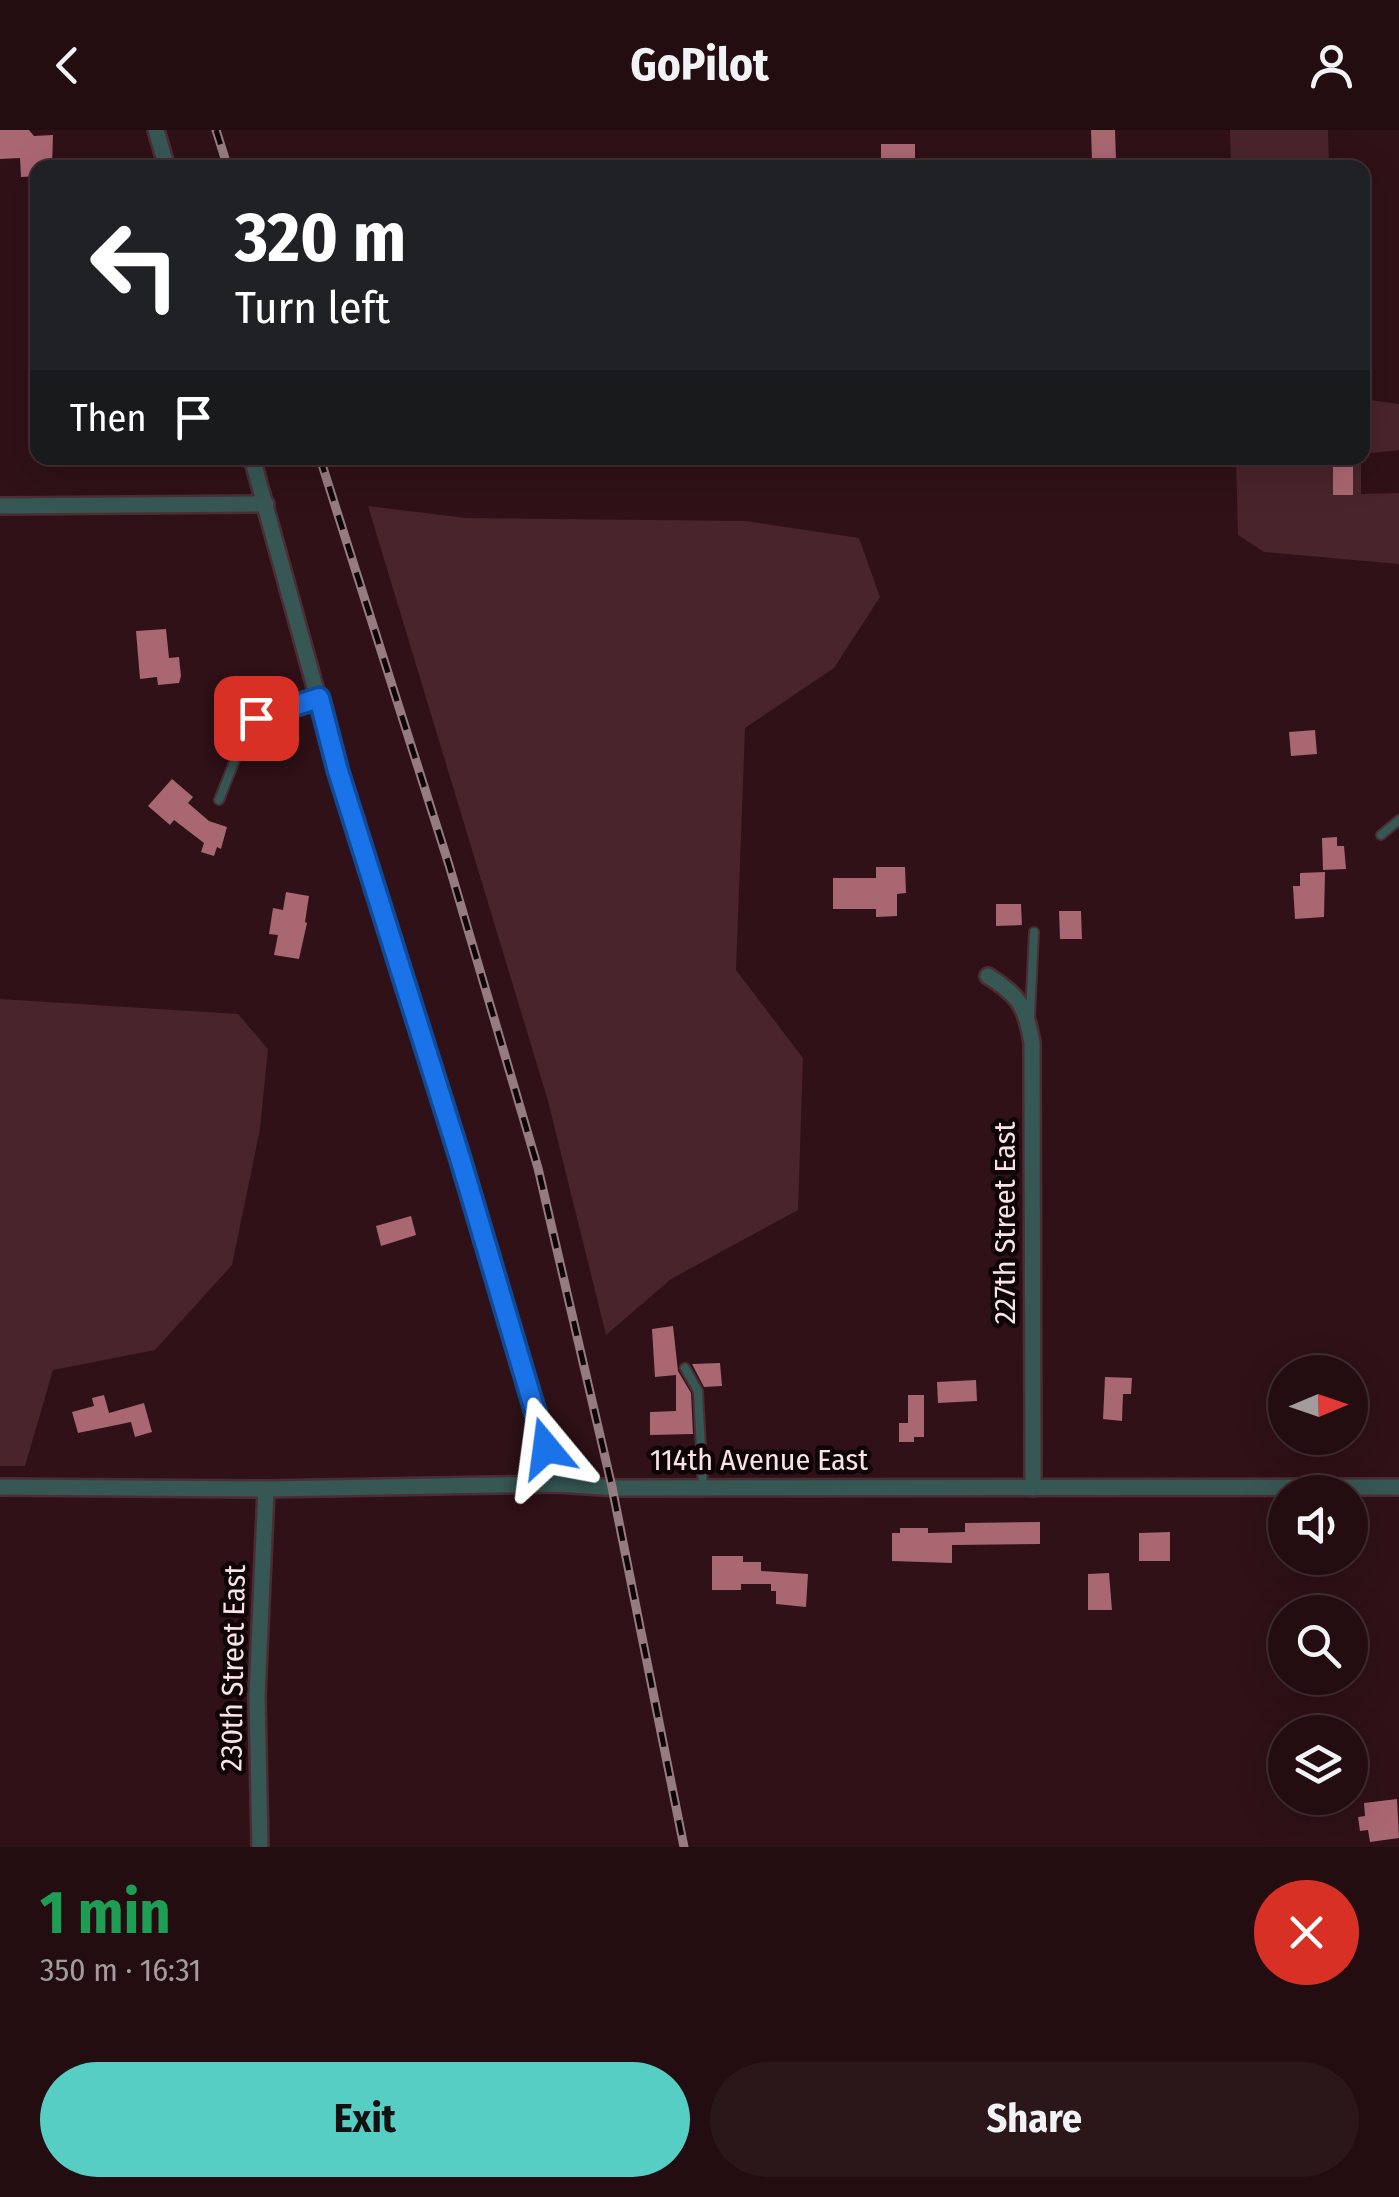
<!DOCTYPE html>
<html lang="en">
<head>
<meta charset="utf-8">
<style>
	:root { --surface:#230d11; --page:#2b161a; --text:#f1f3f6; --muted:#a39c9f; --line:#402d31; --accent:#56cec4 }
	body { margin:0; font-family:"Fira Sans Condensed",sans-serif; background:var(--page); color:var(--text); height:100vh; display:flex; flex-direction:column; font-size:38px; white-space:nowrap }
	* { box-sizing:border-box; margin:0 }
	p { font-size:32px; color:var(--muted) }
	.icon { flex:none; width:55px; height:55px; fill:none; stroke:currentColor; stroke-width:2; stroke-linecap:round; stroke-linejoin:round }
	.map { position:relative; height:1717px; overflow:hidden }
	.details { display:flex; flex-direction:column; background:var(--surface); flex:1 }
	.details>* { flex:none }
	.guide { position:absolute; left:30px; top:30px; width:1340px; height:305px; border-radius:20px; box-shadow:0 10px 40px #0002,0 0 0 2px var(--line); background:#202124; color:#fff; overflow:hidden }
	.needle { width:65px; rotate:88deg }
	.controls { position:absolute; left:1268px; top:1225px; display:grid; gap:20px }
	.controls a { display:grid; place-items:center; width:100px; height:100px; border-radius:50%; background:var(--surface); box-shadow:0 10px 40px #0002,0 0 0 2px var(--line); font-size:50px }
	.pin { position:absolute; display:grid; place-items:center; width:85px; height:85px; color:#fff; margin:-42px; border-radius:20px; box-shadow:0 5px 15px #0006 }
	.me { position:absolute; width:110px; margin:-55px; rotate:344deg; stroke-linejoin:round; filter:drop-shadow(0 0 8px #0008) }
	.turn { display:flex; align-items:center; gap:35px; height:210px; padding:0 40px; font-size:45px }
	.turn .icon { width:130px; height:130px; stroke-width:2.5 }
	.turn b { display:block; font-size:70px; line-height:85px }
	.then { display:flex; align-items:center; height:95px; padding:0 40px; background:#0003; gap:20px; font-size:38px }
	.round { display:grid; place-items:center; flex:none; width:105px; height:105px; border-radius:52px; background:var(--page) }
	.overview { display:flex; align-items:center; justify-content:space-between; height:170px; padding:0 40px }
	h1 { font-size:60px; font-weight:700; line-height:75px; color:#1e9e55 }
	.button { display:flex; gap:20px; margin-top:auto; padding:20px 40px }
	.button a { flex:1; height:115px; border-radius:60px; background:var(--accent); color:#111; font-size:40px; font-weight:700; line-height:115px; text-align:center }
	.button a+a { background:var(--page); color:var(--text) }
	header { display:flex; justify-content:space-between; align-items:center; height:130px; padding:0 40px; background:var(--surface); font-size:45px; font-weight:700 }
	.map>svg:first-child { display:block }
	.green { fill:#49242b }
	.building { fill:#a96772 }
	.lines { fill:none; stroke-linecap:round; stroke-linejoin:round }
	.lane-casing { stroke:#4b2e34; stroke-width:12 }
	.street-casing { stroke:#4b2e34; stroke-width:20 }
	.lane { stroke:#375754; stroke-width:8 }
	.street { stroke:#375754; stroke-width:15 }
	.rail-casing { stroke:#967c81; stroke-width:9 }
	.rail { stroke:#0e0405; stroke-width:5; stroke-dasharray:15; stroke-linecap:butt }
	.route-casing { stroke:#114b97; stroke-width:25 }
	.route { stroke:#1a73e8; stroke-width:18 }
	.labels { text-anchor:middle; dominant-baseline:central; stroke-width:9; stroke-linejoin:round; paint-order:stroke }
	.street-label { font-size:30px; fill:#f9e3e6; stroke:#0e0405 }
</style>
</head>
<body>
<header><svg class="icon" aria-label="back" viewBox="0 0 24 24"><path d="M15 5l-7 7 7 7"/></svg>GoPilot<svg class="icon" aria-label="person" viewBox="0 0 24 24"><circle cx="12" cy="8" r="4"/><path d="M4 21q1-7 8-7t8 7"/></svg></header>
<div class="map">
<svg width="1399" height="1717" viewBox="0 0 1399 1717">
	<rect width="100%" height="100%" fill="#2f1117"/>
	<!-- green -->
	<g class="green">
		<path d="M1230 0H1328L1329 37H1231Z"/>
		<path d="M1363 269 1399 274V320L1363 324Z"/>
		<path d="M1236 328H1361V364L1399 363V434L1264 422 1238 405Z"/>
		<path d="M368 376 466 388 746 391 859 408 880 467 834 538 745 598 736 840 803 928 798 1080 671 1149 606 1205 548 971Z"/>
		<path d="M0 869 238 884 268 919 260 999 232 1135 155 1220 53 1240 25 1336H0Z"/>
	</g>
	<!-- building -->
	<g class="building">
		<path d="M0 0H29L34 6 53 5 52 38H38V46L21 47 20 28 0 29Z"/>
		<path d="M1091 0H1115L1116 30 1092 31Z"/>
		<rect x="881" y="14" width="34" height="22"/>
		<rect x="1333" y="328" width="20" height="37"/>
		<path d="M166 499 169 528 179 527 181 546 179 553 158 555 157 547 140 549 136 501Z"/>
		<path d="M1315 600 1317 624 1291 626 1289 602Z"/>
		<path d="M172 649 193 667 188 673 209 691 227 697 221 719 217 717 214 726 201 722 204 713 174 690 170 695 148 676Z"/>
		<path d="M1337 707V716H1344L1346 739 1323 740 1322 708Z"/>
		<path d="M876 737H905L906 763 897 764V786L876 787V779H833V748H876Z"/>
		<path d="M1325 742 1324 787 1295 789 1293 756H1300V743Z"/>
		<path d="M286 762 309 766 305 792 307 793 299 829 274 825 278 805 269 804 273 778 283 780Z"/>
		<path d="M996 774H1021L1022 795 996 796Z"/>
		<path d="M1059 781H1081L1082 809H1060Z"/>
		<path d="M411 1086 416 1105 381 1116 376 1096Z"/>
		<path d="M673 1196 678 1241 691 1263 693 1304 650 1305V1282L676 1281V1245L655 1247 652 1199Z"/>
		<path d="M720 1233 722 1256 704 1257 692 1234Z"/>
		<path d="M1105 1247 1132 1248 1131 1264H1123L1122 1291 1103 1289Z"/>
		<path d="M976 1250 977 1271 938 1273 937 1252Z"/>
		<path d="M104 1265 109 1283 144 1273 152 1302 135 1307 131 1292 78 1303 72 1282 94 1276 92 1268Z"/>
		<path d="M908 1265H924V1307H914V1312H899V1293H908Z"/>
		<path d="M1040 1392V1414L952 1415V1433L892 1431V1403H900V1398H928V1403L965 1402V1393Z"/>
		<path d="M1170 1402V1431H1139V1403Z"/>
		<path d="M712 1426H743V1432H761V1441L808 1444 806 1477 776 1474V1461H771V1454H741V1460H712Z"/>
		<path d="M1109 1443 1112 1480H1088V1444Z"/>
		<path d="M1397 1669 1399 1708 1370 1712 1368 1700 1360 1701 1358 1687 1365 1686 1364 1673Z"/>
	</g>
	<g class="lines">
		<!-- lane casing -->
		<g class="lane-casing">
			<g id="lane">
				<path d="M219 670 247 600 256 588 319 568"/>
				<path d="M1381 705 1399 690"/>
				<path d="M1030 887 1034 802"/>
				<path d="M685 1238 698 1261 703 1358"/>
			</g>
		</g>
		<!-- street casing -->
		<g class="street-casing">
			<g id="street">
				<path d="M156 0 167 38"/>
				<path d="M252 328 338 641 460 1028 557 1354"/>
				<path d="M0 376 266 374"/>
				<path d="M988 846C1020 866 1026 877 1032 913L1033 1358"/>
				<path d="M0 1357 266 1359 557 1354 618 1358 1399 1357"/>
				<path d="M260 1717 257 1566 266 1359"/>
			</g>
		</g>
		<!-- lane -->
		<use href="#lane" class="lane"/>
		<!-- street -->
		<use href="#street" class="street"/>
		<!-- rail casing -->
		<g class="rail-casing">
			<g id="rail">
				<path d="M216 0 228 38"/>
				<path d="M320 328 449 735 538 1038 612 1357 684 1717"/>
			</g>
		</g>
		<!-- rail -->
		<use href="#rail" class="rail"/>
	</g>
	<g class="lines">
		<!-- route casing -->
		<g class="route-casing">
			<path id="route" d="M256 588 319 568 338 641 460 1028 546 1318"/>
		</g>
		<!-- route -->
		<use href="#route" class="route"/>
	</g>
	<g class="labels">
		<!-- street labels -->
		<g class="street-label">
			<text transform="translate(1005 1093) rotate(-90)">227th Street East</text>
			<text x="759" y="1330">114th Avenue East</text>
			<text transform="translate(233 1538) rotate(-89)">230th Street East</text>
		</g>
	</g>
</svg>
<div class="controls">
<a><svg class="needle" viewBox="-14 -14 28 28"><path d="M0-13l5 13h-10z" fill="#e53935"/><path d="M0 13l5-13h-10z" fill="#a39c9f"/></svg></a>
<a><svg class="icon" aria-label="sound" viewBox="0 0 24 24"><path d="M4 9h4l5-4v14l-5-4H4zM17 9q2 3 0 6"/></svg></a>
<a><svg class="icon" aria-label="search" viewBox="0 0 24 24"><circle cx="10" cy="10" r="6"/><path d="M15 15l6 6"/></svg></a>
<a><svg class="icon" aria-label="layers" viewBox="0 0 24 24"><path d="M12 4l9 5-9 5-9-5zM3 14l9 5 9-5"/></svg></a>
</div>
<div class="pin" style="left:256px;top:588px;background:#d93025"><svg class="icon" aria-label="arrive" viewBox="0 0 24 24"><path d="M6 21V4h12l-3 4 3 4H6"/></svg></div>
<svg class="me" style="left:546px;top:1318px" viewBox="-20 -20 40 40"><path d="M0-17L14 15 0 8-14 15z" fill="#1a73e8" stroke="#fff" stroke-width="4"/></svg>
<div class="guide">
<div class="turn"><svg class="icon" aria-label="left" viewBox="0 0 24 24"><path d="M17 20v-9H6M10 6l-5 5 5 5"/></svg><div><b>320 m</b>Turn left</div></div>
<div class="then">Then<svg class="icon" aria-label="arrive" viewBox="0 0 24 24"><path d="M6 21V4h12l-3 4 3 4H6"/></svg></div>
</div>
</div>
<section class="details">
<div class="overview"><div><h1>1 min</h1><p>350 m · 16:31</p></div><a class="round" style="background:#d93025;color:#fff"><svg class="icon" aria-label="close" viewBox="0 0 24 24"><path d="M6 6l12 12M18 6L6 18"/></svg></a></div>
<div class="button"><a>Exit</a><a>Share</a></div>
</section>
</body>
</html>
